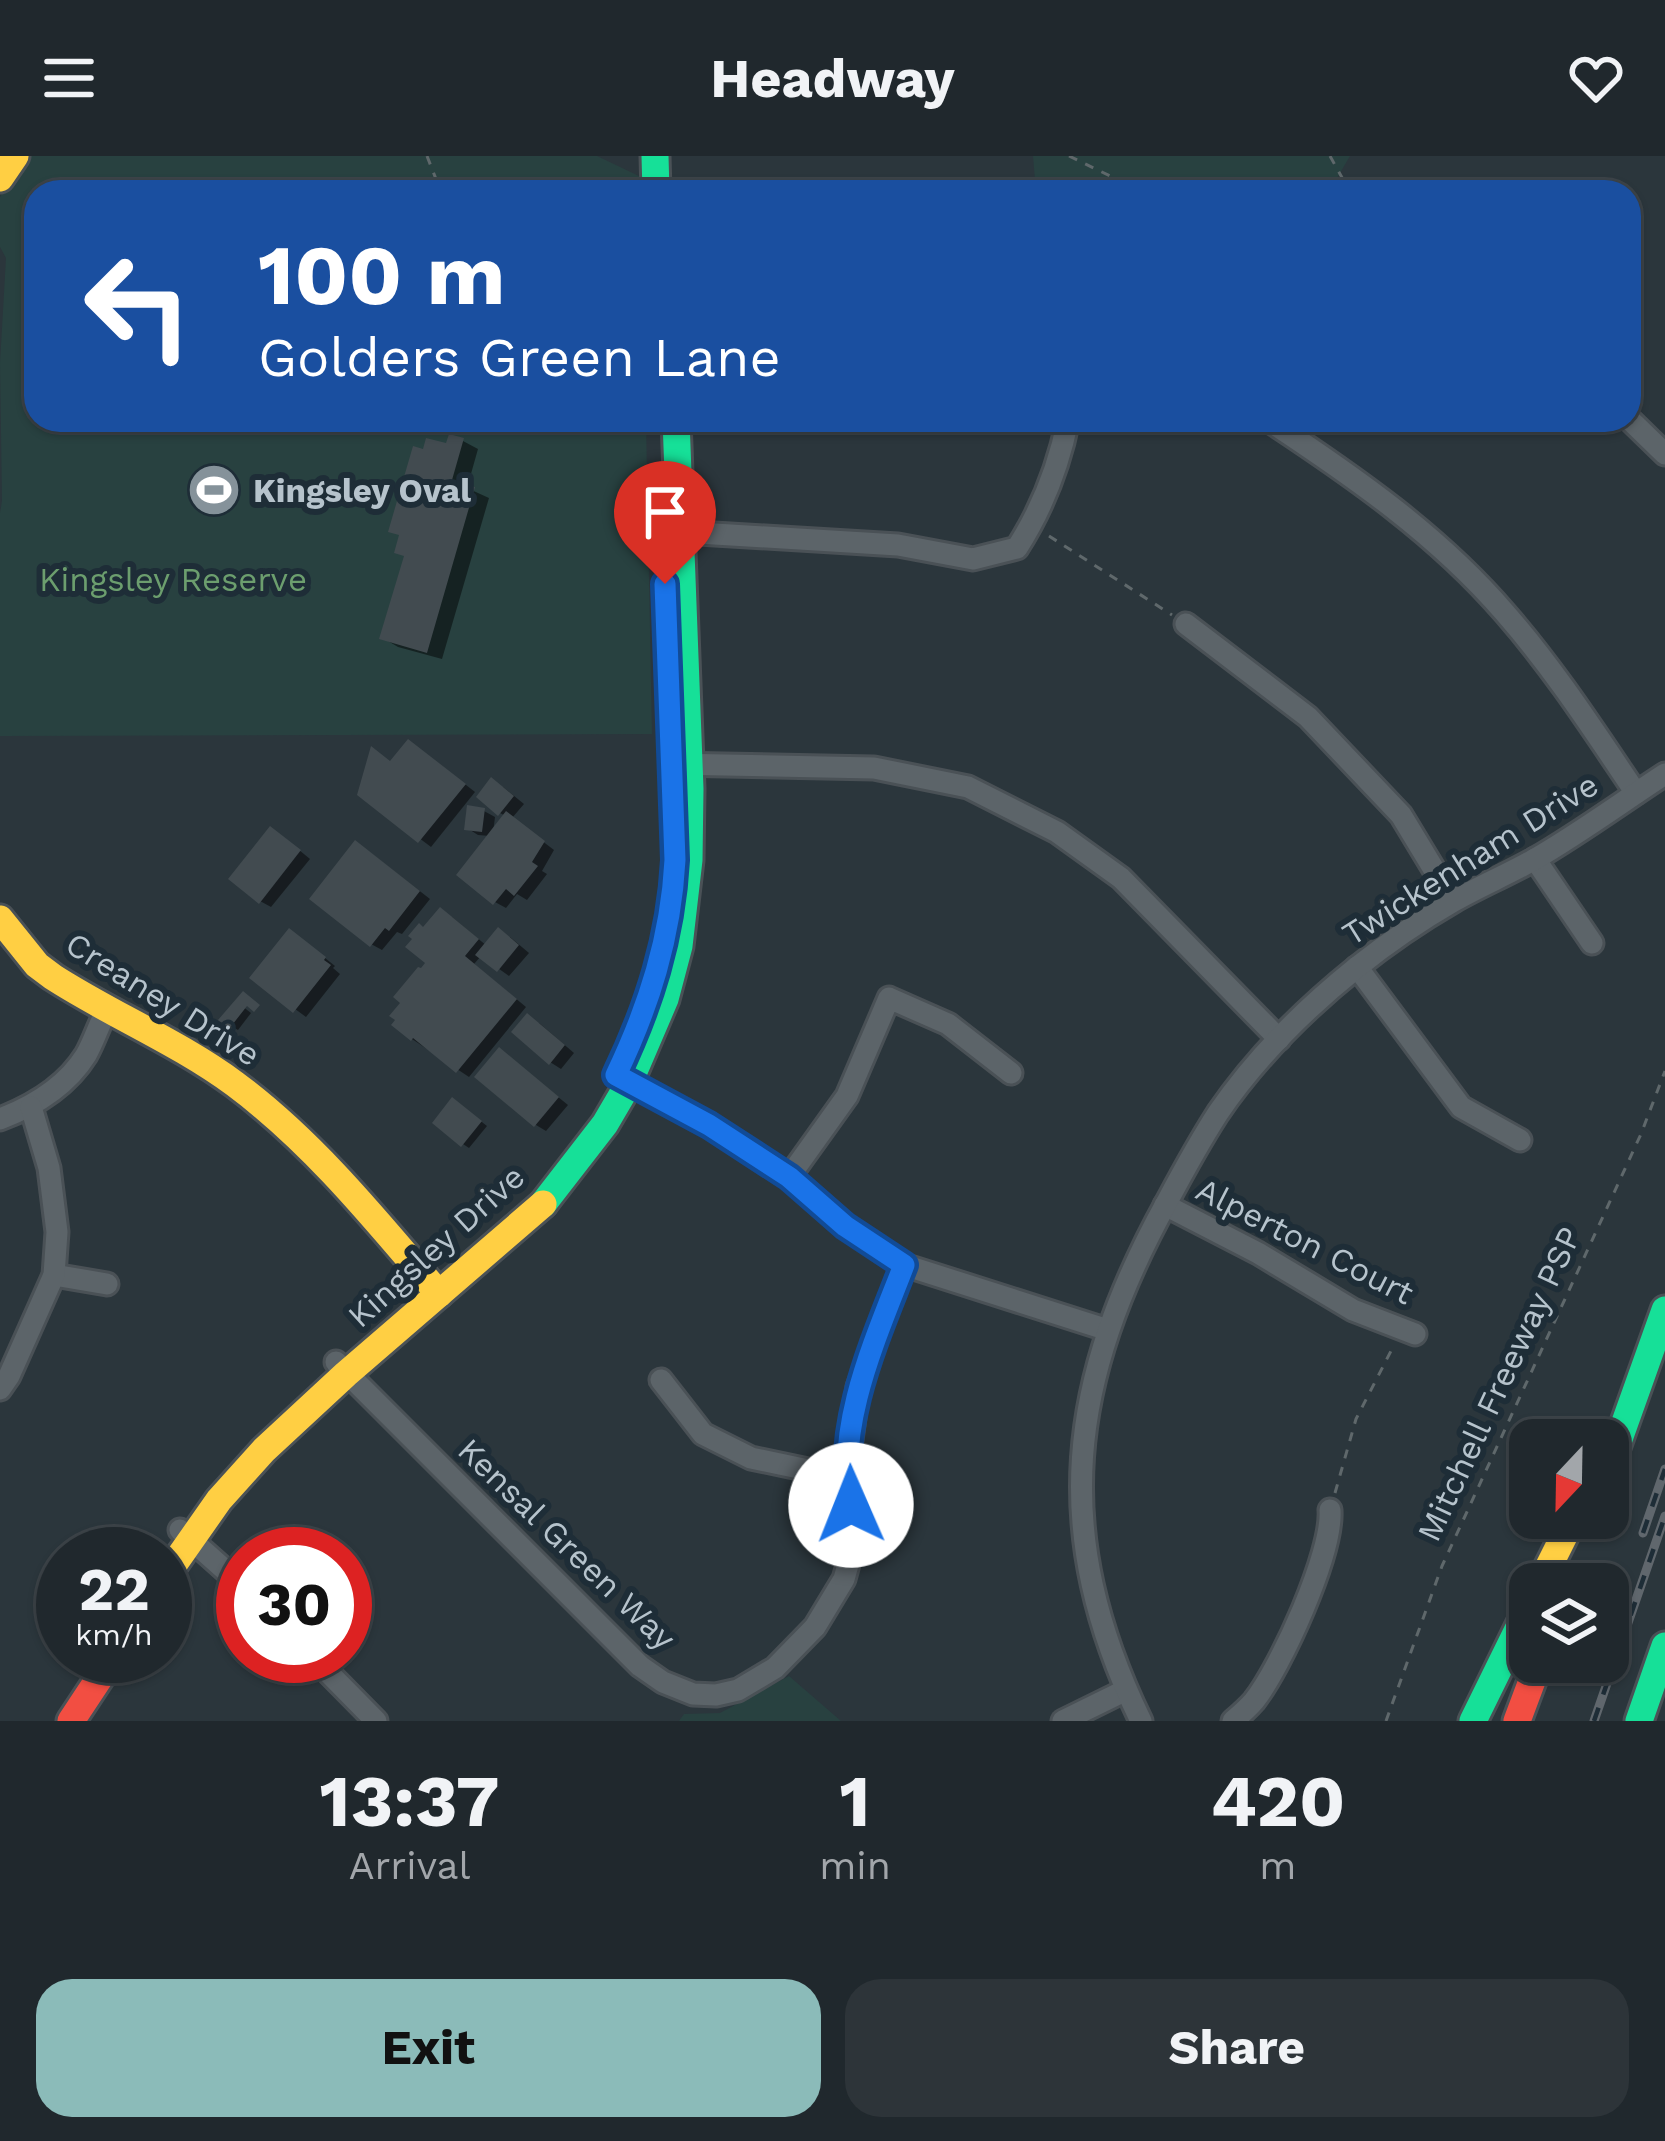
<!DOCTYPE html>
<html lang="en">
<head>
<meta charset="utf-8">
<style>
	:root { --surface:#20282d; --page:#2d3439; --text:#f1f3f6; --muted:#a2a6aa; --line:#3d4449; --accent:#8bbbb9 }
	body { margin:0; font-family:"Work Sans",sans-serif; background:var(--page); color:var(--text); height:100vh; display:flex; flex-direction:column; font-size:45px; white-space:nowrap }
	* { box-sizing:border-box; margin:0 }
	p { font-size:39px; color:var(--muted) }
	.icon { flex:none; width:66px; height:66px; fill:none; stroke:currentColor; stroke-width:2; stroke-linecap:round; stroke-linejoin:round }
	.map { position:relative; height:1565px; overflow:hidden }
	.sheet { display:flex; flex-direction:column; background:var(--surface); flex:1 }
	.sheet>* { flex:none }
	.top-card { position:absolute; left:24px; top:24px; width:1617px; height:252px; border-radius:36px; box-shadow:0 3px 9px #0004,0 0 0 3px var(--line); background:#1a4fa0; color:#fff; overflow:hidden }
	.needle { width:78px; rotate:202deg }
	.tools { position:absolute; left:1509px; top:1263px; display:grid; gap:24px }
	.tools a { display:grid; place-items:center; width:120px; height:120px; border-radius:24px; background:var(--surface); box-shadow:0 3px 9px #0004,0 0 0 3px var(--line); font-size:60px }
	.speed { position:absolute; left:36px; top:1371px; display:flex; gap:24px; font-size:60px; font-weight:700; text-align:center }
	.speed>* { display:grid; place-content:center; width:156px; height:156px; border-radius:50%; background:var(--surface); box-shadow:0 3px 9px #0004,0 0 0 3px var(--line); line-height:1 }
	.speed small { font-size:30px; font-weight:400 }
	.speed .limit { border:18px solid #d22; background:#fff; color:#111 }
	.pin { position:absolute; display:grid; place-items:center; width:102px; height:102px; color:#fff; margin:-123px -51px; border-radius:50% 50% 50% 0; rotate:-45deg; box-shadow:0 0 12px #0007 }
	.pin .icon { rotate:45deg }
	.me { position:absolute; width:132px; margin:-66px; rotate:359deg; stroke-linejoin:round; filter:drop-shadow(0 0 9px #0008) }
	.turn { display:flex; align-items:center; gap:42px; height:252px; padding:0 36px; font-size:54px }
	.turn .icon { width:156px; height:156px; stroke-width:2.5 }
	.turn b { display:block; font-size:84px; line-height:102px }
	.eta { display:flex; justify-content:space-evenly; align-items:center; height:204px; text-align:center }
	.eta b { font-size:72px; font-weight:700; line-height:84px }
	.cta { display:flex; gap:24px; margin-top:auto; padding:24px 36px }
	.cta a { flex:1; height:138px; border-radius:36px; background:var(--accent); color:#111; font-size:48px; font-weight:700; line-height:138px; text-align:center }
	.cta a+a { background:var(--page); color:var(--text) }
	header { display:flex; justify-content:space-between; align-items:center; height:156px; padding:0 36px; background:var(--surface); font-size:54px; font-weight:700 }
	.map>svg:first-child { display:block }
	.green { fill:#284140 }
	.shadow { fill:#0007 }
	.building { fill:#424b50 }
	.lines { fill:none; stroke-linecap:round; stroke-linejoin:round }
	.street-casing { stroke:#4a5156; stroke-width:27 }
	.fast-casing { stroke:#4a5156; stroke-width:33 }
	.slow-casing { stroke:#4a5156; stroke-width:33 }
	.jam-casing { stroke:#4a5156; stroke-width:33 }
	.path { stroke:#5f686b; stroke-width:3; stroke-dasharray:9 9; stroke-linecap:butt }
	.street { stroke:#5c6469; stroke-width:21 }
	.fast { stroke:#16e098; stroke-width:27 }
	.slow { stroke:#ffcf43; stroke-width:27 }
	.jam { stroke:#f24e42; stroke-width:27 }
	.rail-casing { stroke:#60676d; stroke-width:9 }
	.rail { stroke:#1e2d37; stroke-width:4.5; stroke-dasharray:14; stroke-linecap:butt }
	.route-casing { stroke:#114b97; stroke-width:30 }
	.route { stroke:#1a73e8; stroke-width:21 }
	.labels { text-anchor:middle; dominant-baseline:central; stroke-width:12; stroke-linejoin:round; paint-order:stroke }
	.poi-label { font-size:33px; font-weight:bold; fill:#b6c3cc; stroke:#1e2d37; text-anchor:start }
	.park-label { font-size:33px; fill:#6c9e6e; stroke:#1e2d37 }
	.street-label { font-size:33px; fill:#b6c3cc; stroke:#1e2d37 }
</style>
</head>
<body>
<header><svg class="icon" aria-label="menu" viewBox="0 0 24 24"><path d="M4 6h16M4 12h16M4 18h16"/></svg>Headway<svg class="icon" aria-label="heart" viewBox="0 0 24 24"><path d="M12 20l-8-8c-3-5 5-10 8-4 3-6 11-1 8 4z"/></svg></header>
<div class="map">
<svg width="1665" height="1565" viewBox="0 0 1665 1565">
	<rect width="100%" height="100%" fill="#2b363c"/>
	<!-- green -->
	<g class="green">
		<path d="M27 0H597L641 21V36H36V264H646L652 578 0 580V357L2 345 0 207 6 102 0 91V41Z"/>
		<path d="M1033 0H1350L1329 36H1036Z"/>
		<path d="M789 1520 841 1565H679L684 1558 720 1557Z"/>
	</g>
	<!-- shadow -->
	<g class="shadow">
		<path d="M463 285 478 293 467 332 489 342 442 503 398 491 383 482 448 291Z"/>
		<path d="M420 593 475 636 431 691 361 638Z"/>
		<path d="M503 631 524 648 512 662 554 694 542 715 547 718 527 744 517 738 506 752 495 746 490 680 478 679 467 672 484 655 495 661 493 677 506 660 500 657Z"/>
		<path d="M282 680 310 703 271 751 260 745Z"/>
		<path d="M367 694 430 743 402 778 397 776 382 794 371 788Z"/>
		<path d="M452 761 487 790 510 781 529 797 509 820 481 800 474 808 526 851 469 921 412 883 429 807 425 774Z"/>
		<path d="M300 782 335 810 333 812 340 818 306 861 253 822Z"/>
		<path d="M242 850 251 857 238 874 231 870Z"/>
		<path d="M539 867 574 897 561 913 550 906Z"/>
		<path d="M500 894 568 949 546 975 536 969Z"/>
		<path d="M460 949 487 970 469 992 463 988Z"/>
	</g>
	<!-- building -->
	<g class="building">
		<path d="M449 278 464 282 452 324 475 331 427 497 379 483 404 400 394 397 399 379 388 376 413 290 423 293 426 282 446 287Z"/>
		<path d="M408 583 466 628 418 687 357 639 371 590 390 605Z"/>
		<path d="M491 621 514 640 498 660 476 641Z"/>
		<path d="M467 649 485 652 482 676 464 674Z"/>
		<path d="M506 655 545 685 532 706 538 710 514 740 506 733 493 749 456 719Z"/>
		<path d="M270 670 301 694 259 748 228 723Z"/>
		<path d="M355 684 420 735 389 775 385 772 370 791 309 743Z"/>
		<path d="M440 751 479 783 465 800 517 843 456 917 413 882 411 885 391 869 395 864 389 860 400 847 393 841 418 811 421 812 425 807 405 791 412 783 408 780 419 767 423 771Z"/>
		<path d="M498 771 519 789 497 816 475 799Z"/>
		<path d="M289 772 326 801 324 804 331 809 293 857 249 822Z"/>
		<path d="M243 835 260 849 254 856 247 850 229 873 218 864Z"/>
		<path d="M527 857 565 889 549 909 511 876Z"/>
		<path d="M499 891 559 941 534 971 474 921Z"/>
		<path d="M452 941 482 965 461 991 432 967Z"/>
	</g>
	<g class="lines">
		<!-- street casing -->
		<g class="street-casing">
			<g id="street">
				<path d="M1629 263 1665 298"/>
				<path d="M1268 264C1353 320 1438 379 1505 457 1554 513 1594 575 1636 637"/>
				<path d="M665 375 898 389 973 403 1017 392C1042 353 1059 309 1068 264"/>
				<path d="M1186 468 1308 561 1401 659 1453 745"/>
				<path d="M672 608 874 612 968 631 1057 676 1121 722 1279 883"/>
				<path d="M1535 703 1592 787"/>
				<path d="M1357 811 1461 951 1520 984"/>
				<path d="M617 919 709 969 789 1021 846 1070 904 1109 1108 1174"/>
				<path d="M0 963C34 950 66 931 86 899 94 885 99 868 107 854"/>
				<path d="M789 1021 847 940 889 842 948 868 1011 917"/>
				<path d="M1165 1049 1258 1097 1353 1154 1415 1178"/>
				<path d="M54 1119 107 1128"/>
				<path d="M336 1206 640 1510 663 1526 693 1538 716 1539 738 1534 775 1512 815 1471 844 1423 857 1376 846 1322 858 1231 904 1109"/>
				<path d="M661 1224 703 1278 751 1302 846 1322"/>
				<path d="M0 1233 9 1220 54 1119 57 1076 49 1012 31 951"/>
				<path d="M180 1374 243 1430"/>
				<path d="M312 1500 376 1565"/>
				<path d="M1063 1565 1126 1534"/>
				<path d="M1141 1565C1049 1376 1068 1224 1168 1044 1184 1014 1200 985 1218 957 1255 903 1305 853 1356 812 1386 788 1421 764 1454 745 1480 730 1509 718 1535 703 1580 677 1622 646 1665 618"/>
				<path d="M1233 1565C1240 1559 1248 1552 1254 1545 1281 1511 1333 1397 1330 1354"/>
			</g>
		</g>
		<!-- fast casing -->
		<g class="fast-casing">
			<g id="fast">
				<path d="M655 0 656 36"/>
				<path d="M543 1048 605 968 629 927 665 843 679 790 689 704 690 633 676 264"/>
				<path d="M1608 1314 1665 1154"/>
				<path d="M1473 1565 1530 1449"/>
				<path d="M1639 1565 1665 1490"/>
			</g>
		</g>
		<!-- slow casing -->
		<g class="slow-casing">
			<g id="slow">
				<path d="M0 22 15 0"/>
				<path d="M0 763 37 809 53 821C112 859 178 886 235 928 313 986 376 1064 439 1138"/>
				<path d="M165 1421 219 1344 264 1294 346 1218 543 1048"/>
				<path d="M1540 1428 1573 1362"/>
			</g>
		</g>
		<!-- jam casing -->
		<g class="jam-casing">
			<g id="jam">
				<path d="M71 1565 114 1500"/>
				<path d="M1517 1565 1539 1506"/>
			</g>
		</g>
		<!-- path -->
		<g class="path">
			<path d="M427 0 441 36"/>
			<path d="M1069 0 1143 36"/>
			<path d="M1330 0 1350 36"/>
			<path d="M1049 380 1172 459"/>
			<path d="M1335 1337 1356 1263 1393 1191"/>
			<path d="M1386 1565 1442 1410 1641 978 1665 915"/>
		</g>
		<!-- street -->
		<use href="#street" class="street"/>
		<!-- fast -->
		<use href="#fast" class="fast"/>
		<!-- slow -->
		<use href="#slow" class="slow"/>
		<!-- jam -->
		<use href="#jam" class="jam"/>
		<!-- rail casing -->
		<g class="rail-casing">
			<g id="rail">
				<path d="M1643 1377 1665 1313"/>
				<path d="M1594 1565 1665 1360"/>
			</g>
		</g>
		<!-- rail -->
		<use href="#rail" class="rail"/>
	</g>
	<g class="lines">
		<!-- route casing -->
		<g class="route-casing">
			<path id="route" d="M665 428 675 704C671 781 649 850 616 919L709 969 789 1021 845 1070 904 1109C876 1182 835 1270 851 1349"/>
		</g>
		<!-- route -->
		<use href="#route" class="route"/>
	</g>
	<!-- icons -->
	<defs>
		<g id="stadium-disc" transform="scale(2.7)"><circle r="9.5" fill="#85929a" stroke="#1e2d37"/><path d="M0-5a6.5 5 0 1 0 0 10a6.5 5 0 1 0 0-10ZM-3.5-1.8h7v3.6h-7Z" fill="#fff"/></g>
	</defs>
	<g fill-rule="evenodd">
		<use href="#stadium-disc" x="214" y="334"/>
	</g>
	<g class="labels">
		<!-- poi labels -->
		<g class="poi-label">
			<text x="253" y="334">Kingsley Oval</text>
		</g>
		<!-- park labels -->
		<g class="park-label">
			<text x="173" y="423">Kingsley Reserve</text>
		</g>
		<!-- street labels -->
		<g class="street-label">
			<text transform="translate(1470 703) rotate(-32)">Twickenham Drive</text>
			<text transform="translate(163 843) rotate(32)">Creaney Drive</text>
			<text transform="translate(1305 1085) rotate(27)">Alperton Court</text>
			<text transform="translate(436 1090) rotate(-42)">Kingsley Drive</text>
			<text transform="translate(1499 1228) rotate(-65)">Mitchell Freeway PSP</text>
			<text transform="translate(567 1388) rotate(44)">Kensal Green Way</text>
		</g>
	</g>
</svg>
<div class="tools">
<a><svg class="needle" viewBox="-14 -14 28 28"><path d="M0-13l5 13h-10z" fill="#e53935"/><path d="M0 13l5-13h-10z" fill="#a2a6aa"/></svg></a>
<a><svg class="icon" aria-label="layers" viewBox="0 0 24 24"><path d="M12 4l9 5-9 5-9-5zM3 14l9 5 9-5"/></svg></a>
</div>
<div class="speed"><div>22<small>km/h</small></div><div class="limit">30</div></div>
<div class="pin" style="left:665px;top:428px;background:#d93025"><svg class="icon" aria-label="arrive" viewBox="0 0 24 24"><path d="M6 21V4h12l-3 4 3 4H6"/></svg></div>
<svg class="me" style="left:851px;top:1349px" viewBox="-20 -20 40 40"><circle r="19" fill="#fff"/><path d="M0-13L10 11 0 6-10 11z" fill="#1a73e8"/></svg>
<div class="top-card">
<div class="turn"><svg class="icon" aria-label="left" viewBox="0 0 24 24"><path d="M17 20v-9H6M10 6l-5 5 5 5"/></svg><div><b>100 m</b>Golders Green Lane</div></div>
</div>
</div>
<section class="sheet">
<div class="eta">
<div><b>13:37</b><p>Arrival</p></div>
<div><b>1</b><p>min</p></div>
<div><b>420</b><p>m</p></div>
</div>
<div class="cta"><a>Exit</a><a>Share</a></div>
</section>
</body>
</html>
